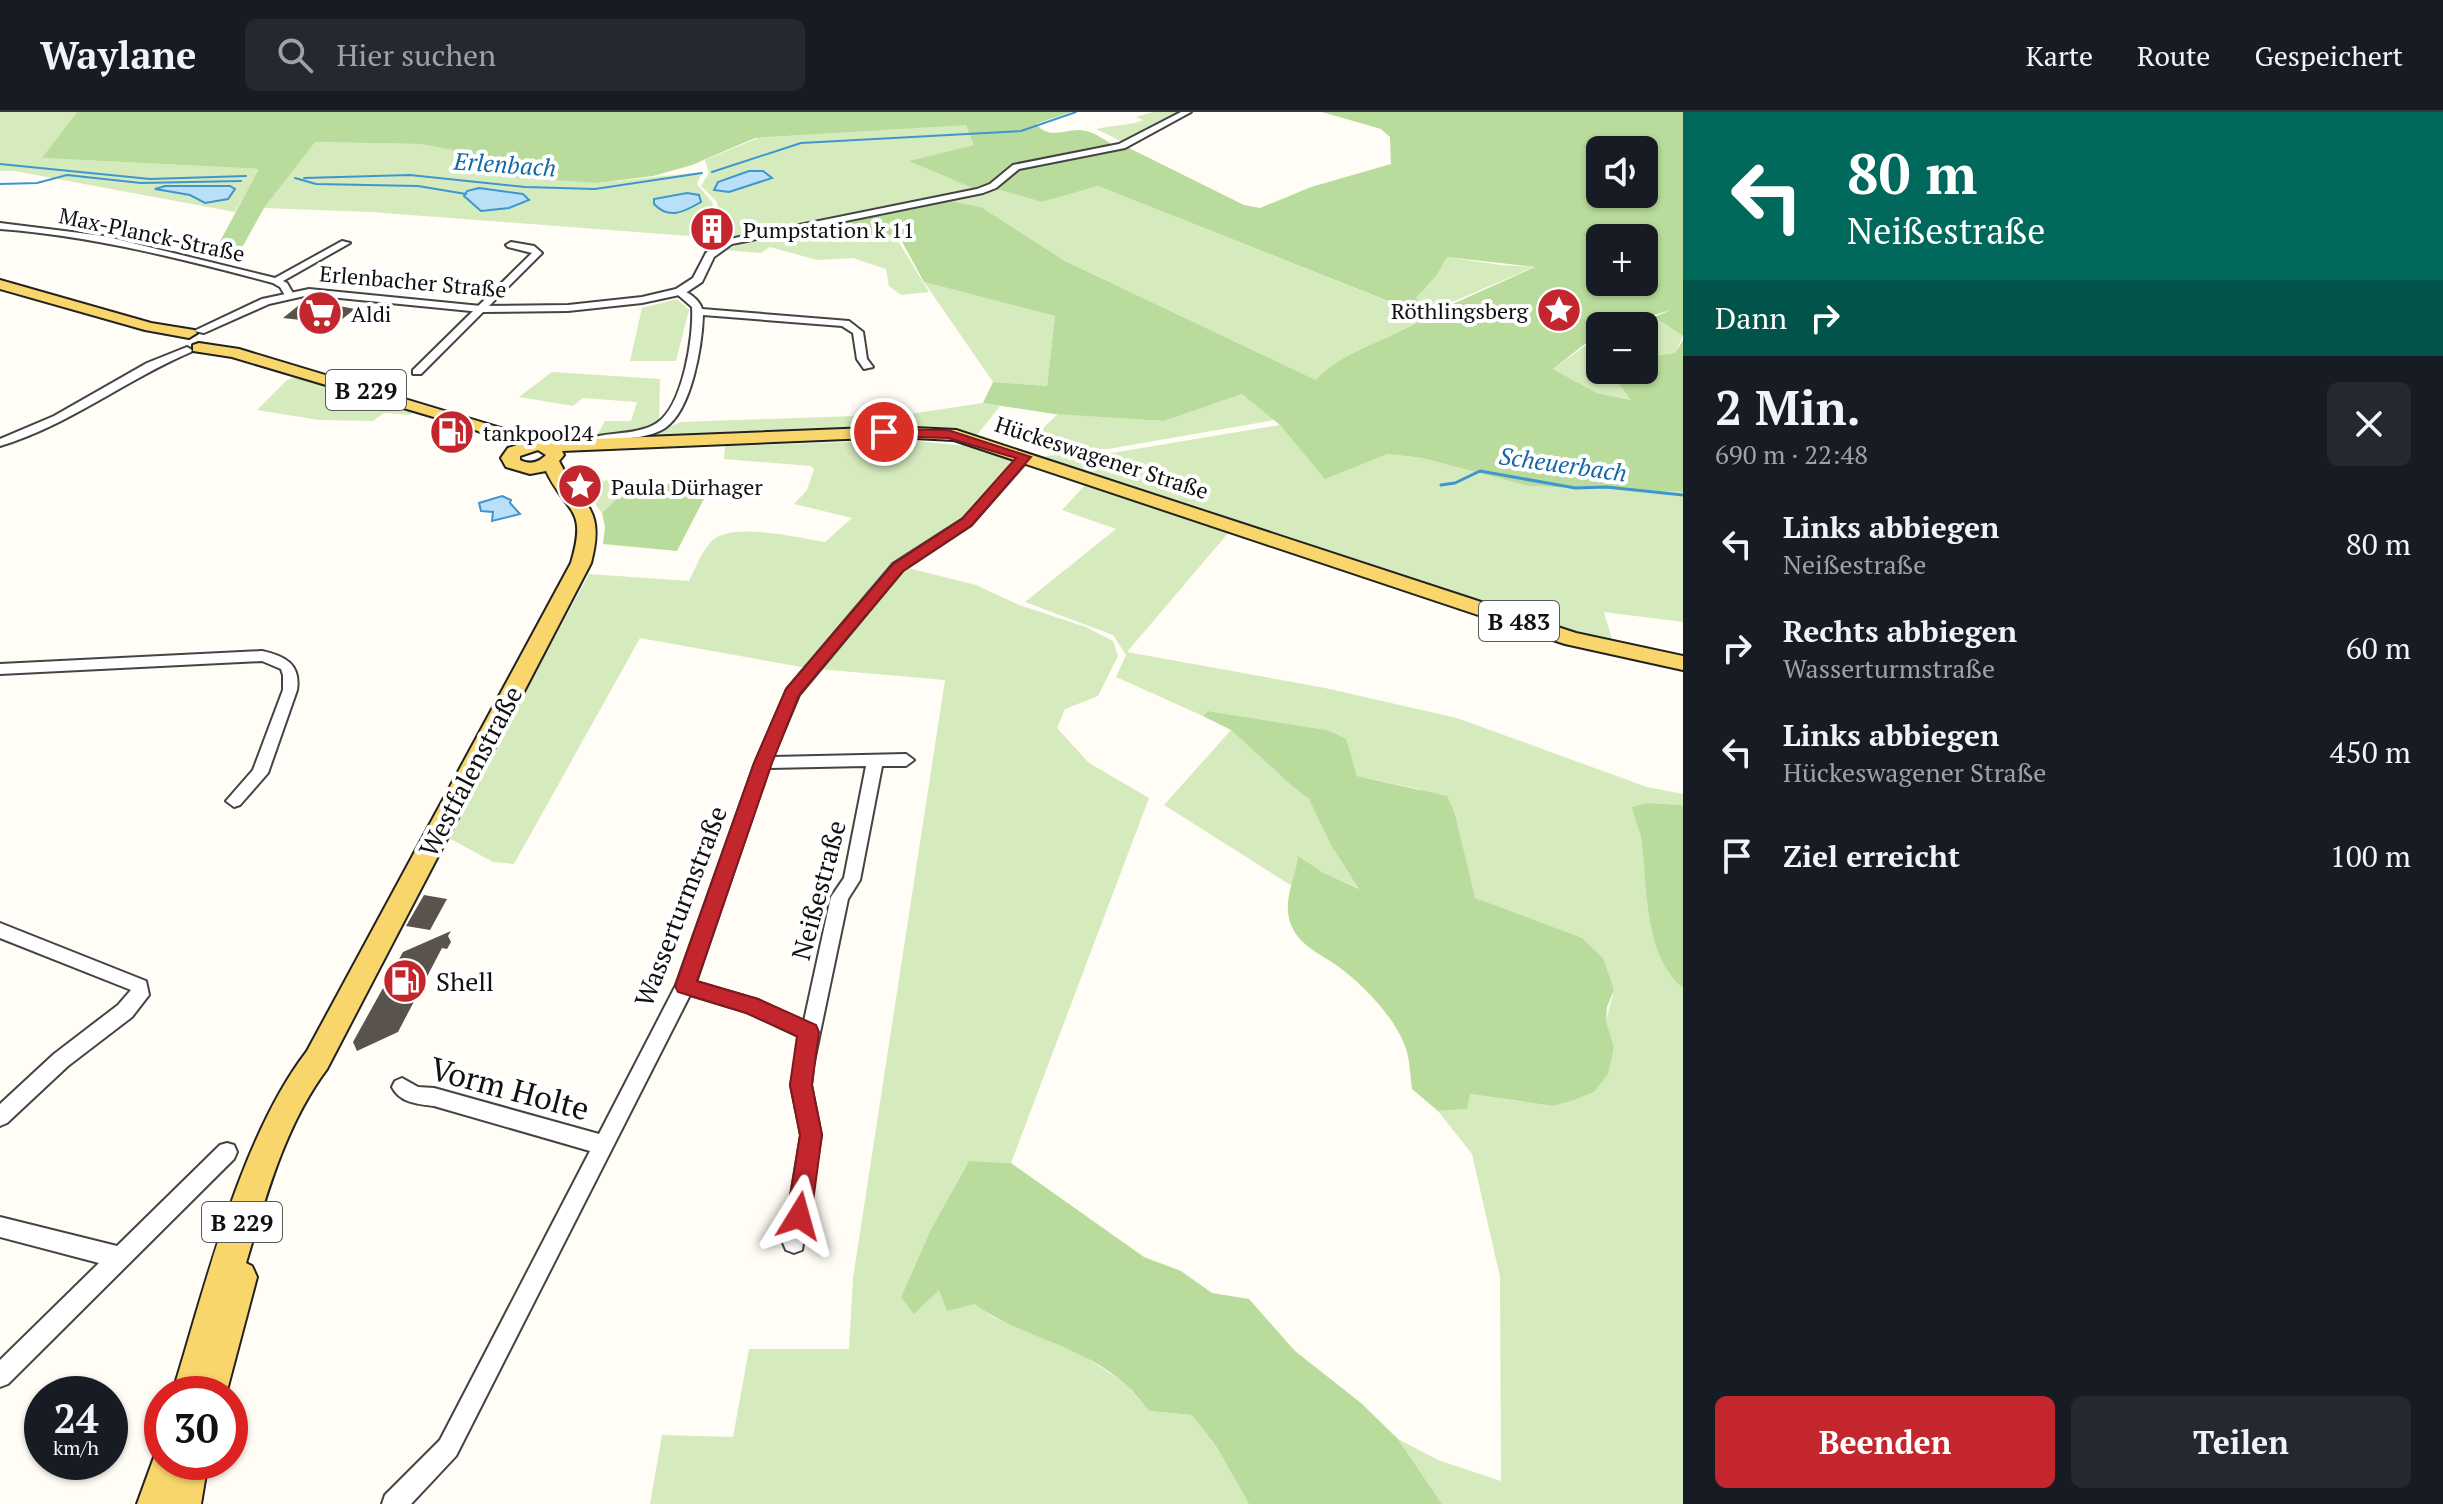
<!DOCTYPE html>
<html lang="de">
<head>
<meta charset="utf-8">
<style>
	:root { --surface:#171b24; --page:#242831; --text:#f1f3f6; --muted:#9ea1a6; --line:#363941; --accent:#c4262e }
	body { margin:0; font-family:"PT Serif",serif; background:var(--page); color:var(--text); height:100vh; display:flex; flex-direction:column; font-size:30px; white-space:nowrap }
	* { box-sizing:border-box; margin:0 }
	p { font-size:26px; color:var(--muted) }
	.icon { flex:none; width:44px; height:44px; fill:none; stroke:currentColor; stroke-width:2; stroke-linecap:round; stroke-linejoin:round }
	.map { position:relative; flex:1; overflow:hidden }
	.sheet { display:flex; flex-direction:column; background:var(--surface); width:760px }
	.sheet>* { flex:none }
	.guide { background:#00695c; color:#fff; overflow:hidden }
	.buttons { position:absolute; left:1586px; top:24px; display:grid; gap:16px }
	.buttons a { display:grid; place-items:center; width:72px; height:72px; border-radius:12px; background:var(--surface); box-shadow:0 2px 6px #0004; font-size:40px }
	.speed { position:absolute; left:24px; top:1264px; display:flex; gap:16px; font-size:40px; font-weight:700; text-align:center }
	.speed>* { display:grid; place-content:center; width:104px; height:104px; border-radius:50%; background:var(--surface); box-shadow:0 2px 6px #0004; line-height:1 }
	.speed small { font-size:20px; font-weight:400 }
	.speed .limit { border:12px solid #d22; background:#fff; color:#111 }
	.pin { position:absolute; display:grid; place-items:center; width:68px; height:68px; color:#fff; margin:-34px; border:4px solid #fff; border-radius:50%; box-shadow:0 2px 8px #0007 }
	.me { position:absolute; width:88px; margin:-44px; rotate:8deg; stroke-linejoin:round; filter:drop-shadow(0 0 6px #0008) }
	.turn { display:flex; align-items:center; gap:28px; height:168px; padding:0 32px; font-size:36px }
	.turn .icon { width:104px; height:104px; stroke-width:2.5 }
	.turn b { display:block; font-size:56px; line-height:68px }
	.then { display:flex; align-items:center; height:76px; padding:0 32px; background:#0003; gap:16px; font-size:30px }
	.round { display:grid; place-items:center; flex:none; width:84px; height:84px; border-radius:12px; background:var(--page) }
	.overview { display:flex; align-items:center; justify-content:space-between; height:136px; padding:0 32px }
	h1 { font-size:48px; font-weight:700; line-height:60px }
	.primary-button { display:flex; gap:16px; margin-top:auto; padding:16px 32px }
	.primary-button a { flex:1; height:92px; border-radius:12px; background:var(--accent); color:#fff; font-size:32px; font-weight:700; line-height:92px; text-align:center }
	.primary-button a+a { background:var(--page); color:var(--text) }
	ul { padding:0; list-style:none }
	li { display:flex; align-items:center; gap:24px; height:104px; padding:0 32px }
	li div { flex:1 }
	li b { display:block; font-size:30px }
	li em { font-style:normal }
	header { display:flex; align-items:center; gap:48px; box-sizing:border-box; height:112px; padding:0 40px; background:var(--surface); border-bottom:2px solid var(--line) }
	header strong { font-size:38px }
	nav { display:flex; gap:44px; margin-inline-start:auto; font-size:28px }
	.search { width:560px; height:72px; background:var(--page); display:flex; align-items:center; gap:20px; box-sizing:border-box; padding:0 28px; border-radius:12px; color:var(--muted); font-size:30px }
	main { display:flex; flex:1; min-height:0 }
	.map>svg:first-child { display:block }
	.green { fill:#d5ebbd }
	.forest { fill:#b9dc9c; fill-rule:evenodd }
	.water { fill:#b9e0f7; stroke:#3f96cf; stroke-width:2 }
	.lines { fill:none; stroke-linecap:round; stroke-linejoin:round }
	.stream-far1 { stroke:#3f96cf; stroke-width:2 }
	.stream { stroke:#3f96cf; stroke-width:3 }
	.building { fill:#5a524d }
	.minor-casing { stroke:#444; stroke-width:4 }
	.tertiary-casing { stroke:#444; stroke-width:4 }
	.primary-casing { stroke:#222; stroke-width:4 }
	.minor { fill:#fff; fill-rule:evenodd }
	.tertiary { fill:#fff; fill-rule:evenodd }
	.primary { fill:#f9d66b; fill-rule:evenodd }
	.route { fill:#c4262e; stroke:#7f191e; stroke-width:2 }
	.labels { text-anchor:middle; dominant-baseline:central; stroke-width:8; stroke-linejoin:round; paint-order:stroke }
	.far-poi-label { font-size:22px; fill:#111; stroke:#fff; text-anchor:start }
	.far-street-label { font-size:22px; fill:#111; stroke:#fff }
	.far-water-label { font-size:24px; font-style:italic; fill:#1768a6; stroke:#fff }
	.shield { fill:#fff; stroke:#585858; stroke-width:2 }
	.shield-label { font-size:24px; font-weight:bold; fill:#111 }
	.street-label { font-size:26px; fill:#111; stroke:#fff }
	.poi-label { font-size:26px; fill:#111; stroke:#fff; text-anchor:start }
	.near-street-label { font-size:32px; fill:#111; stroke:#fff }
</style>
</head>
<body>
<header>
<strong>Waylane</strong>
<div class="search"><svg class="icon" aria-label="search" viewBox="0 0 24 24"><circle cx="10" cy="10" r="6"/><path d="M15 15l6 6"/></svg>Hier suchen</div>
<nav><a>Karte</a><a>Route</a><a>Gespeichert</a></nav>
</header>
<main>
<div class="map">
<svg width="1683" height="1392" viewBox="0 0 1683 1392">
	<rect width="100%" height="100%" fill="#fffdf5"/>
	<!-- green -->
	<g class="green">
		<path d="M0 0H77L43 46 260 57 235 100 14 59H0Z"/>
		<path d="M1153 0H1180L1123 30 1096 17C1112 13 1129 14 1143 8L1136 5Z"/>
		<path d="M967 12 975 33 910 49 977 78 723 127 717 90 701 74 709 61 705 48 758 26Z"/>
		<path d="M314 30 420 32 502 47 486 62 597 71 702 60 697 72 712 90 715 101 706 109V114L715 115 716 126 371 100 264 96Z"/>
		<path d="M1098 74 1425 204 1416 186 1437 163 1447 145 1501 153 1534 155 1443 194 1433 208 1427 204 1316 268 1065 149 981 95 945 88 993 76 1042 90Z"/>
		<path d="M762 125 897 127 929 180 901 183 889 174 886 157 853 146 817 148 770 135 761 141 724 138Z"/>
		<path d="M924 170 1055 204 1047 274 993 270Z"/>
		<path d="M677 187 689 198 676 249H630L642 196Z"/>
		<path d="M1654 205 1683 224 1675 241 1644 245V214H1624Z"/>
		<path d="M1600 223V258H1609L1632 288 1597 281 1553 257Z"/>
		<path d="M552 260 660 267 659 308 633 320 597 323 605 309H631L637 290 583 286 573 294 519 285Z"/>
		<path d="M295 265H297L414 300 410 303 384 301 373 309 319 308 257 298 287 268Z"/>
		<path d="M1242 282 1275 308 1108 337 1036 336C1036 320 1047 312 1058 302L1164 309Z"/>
		<path d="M983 291 1000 294 977 323 916 315 643 327 681 310 909 302Z"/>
		<path d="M1280 313 1325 366 1386 342 1422 346 1529 374 1683 380V510L1604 500 1614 534 1043 345 1068 341H1112Z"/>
		<path d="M907 328 966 334 1015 349C986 390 946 429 899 447L807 556 640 526 514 752 493 750 447 725 589 462 689 469C695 457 701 441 710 431 728 408 800 426 825 430L852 406 794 392 807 378 814 357 811 354 724 347 725 334Z"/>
		<path d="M607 368 633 371 602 401 583 375Z"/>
		<path d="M1086 372 1229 420 1127 540 1325 576 1457 606 1647 675 1683 682V693L1648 691 1633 696C1635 706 1639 716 1641 726 1649 773 1643 843 1683 876V1392H1442L1398 1327 1438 1348 1501 1369 1500 1165 1472 1042 1438 999 1467 997 1469 982 1553 994 1594 980 1614 937 1606 909 1614 878 1515 803 1474 786 1455 702 1419 677 1357 664 1351 647 1327 618 1208 599 1203 604 1116 565 1126 543 1113 523 1025 490 1116 417 1062 398Z"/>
		<path d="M908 456 976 473 1019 493 1086 515 1113 529 1118 544 1098 584 1065 597 1057 616 1089 651 1149 686 1011 1051 969 1049 931 1117 901 1185 939 1178 974 1192 993 1205 1084 1244 1125 1271 1149 1299 1192 1303 1216 1334 1249 1392H650L662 1323 733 1325 749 1237H849L853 1166 945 568 818 557 902 457Z"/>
		<path d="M1231 618 1293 675 1309 687 1360 777 1322 760 1298 745 1292 774 1164 693Z"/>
	</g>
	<!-- forest -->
	<g class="forest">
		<path d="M77 0H1071L1036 12C1051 30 1068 14 1086 19 1096 21 1106 29 1115 34L1017 53 992 72 977 78 909 49 974 33 966 13 755 26 692 53 653 64 597 71 485 63 501 47 420 32 315 30 264 96 234 150 210 148 259 57 42 46Z"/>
		<path d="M1322 0H1683V224L1654 205 1671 198 1617 214H1600V220L1553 257 1597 281 1631 288 1609 258H1644V245L1675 241 1683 228V380L1529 374 1422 346 1387 342 1325 367 1280 313 1242 282 1164 309 1054 302 983 291 993 270 1047 274 1055 204 924 170 900 126 773 124 945 88 981 95 1065 149 1316 268C1344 237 1392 229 1426 204L1098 74 1042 90 993 76 1021 56 1125 34 1244 93 1260 96 1311 75 1391 52 1390 25 1381 17ZM1600 38H1644V82H1600ZM1600 126H1644V170H1600ZM1447 145 1535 155 1446 195 1435 209 1427 204 1416 186 1437 163Z"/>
		<path d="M633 371 698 373 709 377 677 439 603 432 605 415 602 401Z"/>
		<path d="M1208 599 1327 618 1346 627 1357 664 1447 684 1455 702 1475 786 1582 826 1603 846 1614 878 1607 895 1606 909 1614 936 1608 962 1594 980 1574 988 1553 994 1470 982 1467 997 1438 999 1412 977C1410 962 1410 944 1403 929 1392 903 1362 872 1339 855 1320 841 1298 834 1290 810 1283 788 1295 767 1298 744L1322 760 1359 777 1330 731 1309 687 1293 675 1231 618 1203 604Z"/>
		<path d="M1648 691 1683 693V876C1643 843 1648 773 1641 726 1639 715 1634 706 1632 695Z"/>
		<path d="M969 1049 1011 1051 1144 1145 1181 1159 1212 1181 1249 1187 1295 1239 1361 1291 1398 1327 1442 1392H1249L1216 1334 1192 1303 1149 1299C1141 1290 1134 1279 1124 1271 1081 1233 1020 1225 974 1192L947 1199 939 1178 914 1202 901 1185 931 1117Z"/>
	</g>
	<!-- water -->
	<g class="water">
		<path d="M749 59H763L772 66 729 80 714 78 718 70Z"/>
		<path d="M165 74H230L235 77 228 87 205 91 190 83 155 77Z"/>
		<path d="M479 76 523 82 529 88 509 96 481 99 464 84 467 79Z"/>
		<path d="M687 81 699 83 701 90C684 100 669 108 654 92V87Z"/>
		<path d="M502 384 511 388 510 391 520 402 492 409 493 400 481 399 479 391Z"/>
	</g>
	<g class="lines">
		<!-- stream-far1 -->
		<g class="stream-far1">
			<path d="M0 52 150 67 246 64"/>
			<path d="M712 60 801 31 1021 19 1076 0"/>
			<path d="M295 66 316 72 418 74 466 82"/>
			<path d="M304 66 410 63 525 75 595 77 702 61"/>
			<path d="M0 72 37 71 67 63 141 71 241 69"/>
		</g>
		<!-- stream -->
		<path class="stream" d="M1441 373 1455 371 1480 359 1575 376 1606 375 1683 383"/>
	</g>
	<!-- building -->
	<g class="building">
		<path d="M304 189 339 194 355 197 336 212 283 206Z"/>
		<path d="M424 783 447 787 430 818 406 814Z"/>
		<path d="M451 819 448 824 451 830 447 837 442 836 398 920 357 939 353 930 403 840Z"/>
	</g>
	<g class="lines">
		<!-- minor casing -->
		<g class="minor-casing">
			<g id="minor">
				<path d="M0 111 104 124 275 166 342 129 350 131 283 169 287 171 294 183 289 186 286 185 280 175 273 171C183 147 93 124 0 117Z"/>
				<path d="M511 130 534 134 542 141 421 262H413V258L532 141 508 135 506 133Z"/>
				<path d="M677 178C686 177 700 188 702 197L849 209 863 220 867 247 873 255 864 257 857 247 853 221 842 214 703 203C702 233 692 298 665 316 648 327 623 326 603 329L599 330 596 335H588L586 333 590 326C610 320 639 323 657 311 683 294 694 224 692 195L677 182Z"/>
				<path d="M187 235 192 238 191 240C125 268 68 314 0 334V327L54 304 147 251Z"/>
				<path d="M1025 341 1029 343V347L971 413 903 458 799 583 773 645 906 642 914 648 906 654H882L860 768 848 787 813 954 811 973 821 1023 802 1138 794 1141 786 1138 783 1131 801 1023 791 973 800 925 747 900 690 883 456 1344 411 1392H382L385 1383 440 1328 590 1039 434 994C418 992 400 991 392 975L395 969 402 966 418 975 434 976 599 1022 676 873 755 651 787 577 893 452 963 407 1021 343ZM866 654 844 766 831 785 804 909 758 888 696 870 769 656Z"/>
				<path d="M262 539C285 544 301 552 297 578L268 661 240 693 234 695 226 689 253 658 283 578V563L281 557 262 549 0 562V552Z"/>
				<path d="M0 811 146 869 149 883 132 905 68 954 7 1011 0 1014V992L54 942 118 893 131 878 0 826Z"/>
				<path d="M227 1031 234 1033 237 1040 234 1047 8 1272 0 1275V1248L99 1151 0 1125V1105L117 1134 220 1033Z"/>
			</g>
		</g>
		<!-- tertiary casing -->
		<g class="tertiary-casing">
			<path id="tertiary" d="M1181 0H1191L1125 36 1019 57 996 76 983 81 732 132 714 145 702 170 684 182 642 191 568 199 481 200 309 183 269 192 204 221 194 219 262 187 309 177 481 194 568 193 642 185 676 177 693 166 706 141 725 128 977 77 990 72 1013 53 1119 32Z"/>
		</g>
		<!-- primary casing -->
		<g class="primary-casing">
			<g id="primary">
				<path d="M0 168 151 211 194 218 197 221 189 226 145 218 0 177Z"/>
				<path d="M199 231 239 237 544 329 894 315 956 318 1576 521 1683 544V558L1565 532 954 328 894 325 562 339 564 343 559 349C582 395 606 394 591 451L327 957C285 1013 266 1084 246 1151L252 1154 257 1165 226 1282H172C205 1176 240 1026 307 939L571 451C588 394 567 403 546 359L530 362 506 355 501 346 508 336 517 333 464 314 232 245 193 239V233ZM538 338 546 343C538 351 530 353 520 348V344Z"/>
				<path d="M162 1335V1350H208L201 1392H137L157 1337Z"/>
			</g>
		</g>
		<!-- minor -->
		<use href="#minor" class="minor"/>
		<!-- tertiary -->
		<use href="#tertiary" class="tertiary"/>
		<!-- primary -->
		<use href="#primary" class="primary"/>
	</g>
	<!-- route -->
	<path class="route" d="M879 317 948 318 1031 345 972 413 903 459 799 583 772 651 697 869 758 887 816 913 819 920 812 973 822 1023 811 1104 807 1113 799 1116 790 1113 787 1104 800 1023 790 973 797 924 746 901 678 880 675 874 754 651 786 577 893 452 962 407 1016 346 948 326 884 324 877 320Z"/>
	<!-- icons -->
	<defs>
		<g id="building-disc" transform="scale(2.3)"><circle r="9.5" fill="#c4262e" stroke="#fff"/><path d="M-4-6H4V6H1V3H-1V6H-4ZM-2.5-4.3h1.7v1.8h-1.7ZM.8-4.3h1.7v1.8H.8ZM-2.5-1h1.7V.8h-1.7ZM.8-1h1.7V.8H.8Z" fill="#fff"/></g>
		<g id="sight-disc" transform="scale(2.3)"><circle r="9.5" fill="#c4262e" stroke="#fff"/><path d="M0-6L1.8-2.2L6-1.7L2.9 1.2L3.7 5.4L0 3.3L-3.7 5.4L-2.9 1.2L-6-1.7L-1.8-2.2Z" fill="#fff"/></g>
		<g id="supermarket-disc" transform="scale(2.3)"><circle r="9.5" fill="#c4262e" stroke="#fff"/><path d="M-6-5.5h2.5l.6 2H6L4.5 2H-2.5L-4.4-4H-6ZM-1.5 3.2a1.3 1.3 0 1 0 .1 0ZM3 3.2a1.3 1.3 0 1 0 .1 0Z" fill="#fff"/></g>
		<g id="fuel-disc" transform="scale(2.3)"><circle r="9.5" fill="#c4262e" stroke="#fff"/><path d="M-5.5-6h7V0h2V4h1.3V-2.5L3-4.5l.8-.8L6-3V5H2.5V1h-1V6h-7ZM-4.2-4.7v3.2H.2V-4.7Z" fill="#fff"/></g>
	</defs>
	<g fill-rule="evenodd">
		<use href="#building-disc" x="712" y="117"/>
		<use href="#sight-disc" x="1559" y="198"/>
		<use href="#supermarket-disc" x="320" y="201"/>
		<use href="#fuel-disc" x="452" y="320"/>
		<use href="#sight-disc" x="580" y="374"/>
		<use href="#fuel-disc" x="405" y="869"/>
	</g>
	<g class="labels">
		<!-- far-poi labels -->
		<g class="far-poi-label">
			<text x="743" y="117">Pumpstation k 11</text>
			<text x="1528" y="198" text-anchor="end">Röthlingsberg</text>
			<text x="351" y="201">Aldi</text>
			<text x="483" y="320">tankpool24</text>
			<text x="611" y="374">Paula Dürhager</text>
		</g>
		<!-- far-street labels -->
		<g class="far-street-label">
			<text transform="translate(152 122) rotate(12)">Max-Planck-Straße</text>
			<text transform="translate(413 169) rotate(5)">Erlenbacher Straße</text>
			<text transform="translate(1102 345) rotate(18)">Hückeswagener Straße</text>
		</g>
		<!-- far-water labels -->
		<g class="far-water-label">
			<text transform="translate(505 52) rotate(4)">Erlenbach</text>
			<text transform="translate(1563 352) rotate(8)">Scheuerbach</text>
		</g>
		<!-- shield labels -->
		<g class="shield">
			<rect x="326" y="258" width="80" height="40" rx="6"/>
			<rect x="1479" y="489" width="80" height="40" rx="6"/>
			<rect x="202" y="1090" width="80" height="40" rx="6"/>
		</g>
		<g class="shield-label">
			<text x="366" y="278">B 229</text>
			<text x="1519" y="509">B 483</text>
			<text x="242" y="1110">B 229</text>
		</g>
		<!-- street labels -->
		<g class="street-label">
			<text transform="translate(470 659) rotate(-62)">Westfalenstraße</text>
			<text transform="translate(818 778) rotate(-75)">Neißestraße</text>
			<text transform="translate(680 794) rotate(-69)">Wasserturmstraße</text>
		</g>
		<!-- poi labels -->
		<g class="poi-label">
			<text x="436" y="869">Shell</text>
		</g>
		<!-- near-street labels -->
		<g class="near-street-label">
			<text transform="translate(510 976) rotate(15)">Vorm Holte</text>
		</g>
	</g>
</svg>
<div class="buttons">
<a><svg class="icon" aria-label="sound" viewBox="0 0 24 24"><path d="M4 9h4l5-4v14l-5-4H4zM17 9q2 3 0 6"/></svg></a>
<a>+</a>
<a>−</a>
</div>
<div class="speed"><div>24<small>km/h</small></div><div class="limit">30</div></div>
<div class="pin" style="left:884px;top:320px;background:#d93025"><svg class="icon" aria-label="arrive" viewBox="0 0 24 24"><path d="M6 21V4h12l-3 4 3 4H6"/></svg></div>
<svg class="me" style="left:799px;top:1104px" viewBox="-20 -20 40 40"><path d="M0-17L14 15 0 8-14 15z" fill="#c4262e" stroke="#fff" stroke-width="4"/></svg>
</div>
<section class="sheet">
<div class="guide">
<div class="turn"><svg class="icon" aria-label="left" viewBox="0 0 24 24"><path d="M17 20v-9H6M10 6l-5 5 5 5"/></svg><div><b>80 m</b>Neißestraße</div></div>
<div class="then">Dann<svg class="icon" aria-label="right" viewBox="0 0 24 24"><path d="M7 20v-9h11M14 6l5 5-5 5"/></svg></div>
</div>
<div class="overview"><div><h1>2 Min.</h1><p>690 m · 22:48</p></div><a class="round"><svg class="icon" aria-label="close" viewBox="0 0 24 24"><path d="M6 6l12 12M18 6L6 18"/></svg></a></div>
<ul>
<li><svg class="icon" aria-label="left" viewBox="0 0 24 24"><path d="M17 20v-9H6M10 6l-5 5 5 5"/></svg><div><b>Links abbiegen</b><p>Neißestraße</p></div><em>80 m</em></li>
<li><svg class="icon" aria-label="right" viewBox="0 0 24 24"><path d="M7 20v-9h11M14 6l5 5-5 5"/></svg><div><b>Rechts abbiegen</b><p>Wasserturmstraße</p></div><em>60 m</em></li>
<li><svg class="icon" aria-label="left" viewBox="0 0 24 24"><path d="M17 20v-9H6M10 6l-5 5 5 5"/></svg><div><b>Links abbiegen</b><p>Hückeswagener Straße</p></div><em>450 m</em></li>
<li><svg class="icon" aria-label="arrive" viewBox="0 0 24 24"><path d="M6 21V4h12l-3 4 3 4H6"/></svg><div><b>Ziel erreicht</b></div><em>100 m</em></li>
</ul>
<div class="primary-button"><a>Beenden</a><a>Teilen</a></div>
</section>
</main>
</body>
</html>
